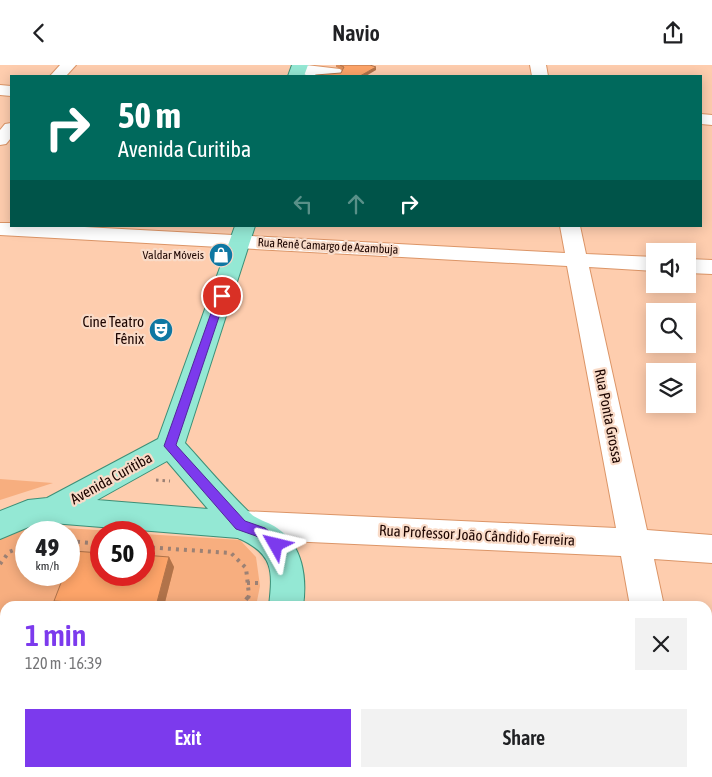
<!DOCTYPE html>
<html lang="en">
<head>
<meta charset="utf-8">
<style>
	:root { --surface:#fff; --page:#f2f2f2; --text:#202124; --muted:#757577; --accent:#7c3aed }
	body { margin:0; font-family:"Asap Condensed",sans-serif; background:var(--page); color:var(--text); height:100vh; display:flex; flex-direction:column; font-size:19px; white-space:nowrap }
	* { box-sizing:border-box; margin:0 }
	p { font-size:16px; color:var(--muted) }
	.icon { flex:none; width:28px; height:28px; fill:none; stroke:currentColor; stroke-width:2; stroke-linecap:round; stroke-linejoin:round }
	.map { position:relative; flex:1; overflow:hidden }
	.panel { position:absolute; left:0px; top:536px; width:712px; height:176px; display:flex; flex-direction:column; background:var(--surface); border-radius:15px 15px 0 0; box-shadow:0 2px 12px #0003 }
	.panel>* { flex:none }
	.top-card { position:absolute; left:10px; top:10px; width:692px; height:152px; border-radius:0px; box-shadow:0 2px 12px #0003; background:#00695c; color:#fff; overflow:hidden }
	.tools { position:absolute; left:646px; top:178px; display:grid; gap:10px }
	.tools a { display:grid; place-items:center; width:50px; height:50px; border-radius:0px; background:var(--surface); box-shadow:0 2px 12px #0003; font-size:25px }
	.speed { position:absolute; left:15px; top:456px; display:flex; gap:10px; font-size:25px; font-weight:700; text-align:center }
	.speed>* { display:grid; place-content:center; width:65px; height:65px; border-radius:50%; background:var(--surface); box-shadow:0 2px 12px #0003; line-height:1 }
	.speed small { font-size:12px; font-weight:400 }
	.speed .limit { border:8px solid #d22; background:#fff; color:#111 }
	.pin { position:absolute; display:grid; place-items:center; width:42px; height:42px; color:#fff; margin:-21px; border:2px solid #fff; border-radius:50%; box-shadow:0 1px 5px #0007 }
	.me { position:absolute; width:55px; margin:-28px; rotate:307deg; stroke-linejoin:round; filter:drop-shadow(0 0 4px #0008) }
	.turn { display:flex; align-items:center; gap:18px; height:105px; padding:0 25px; font-size:22px }
	.turn .icon { width:65px; height:65px; stroke-width:2.5 }
	.turn b { display:block; font-size:35px; line-height:42px }
	.lanes { display:flex; align-items:center; height:48px; padding:0 25px; background:#0003; justify-content:center; gap:25px; direction:ltr }
	.lanes .off { opacity:.35 }
	.round { display:grid; place-items:center; flex:none; width:52px; height:52px; border-radius:0px; background:var(--page) }
	.overview { display:flex; align-items:center; justify-content:space-between; height:85px; padding:0 25px }
	h1 { font-size:30px; font-weight:600; line-height:38px; color:var(--accent) }
	.button { display:flex; gap:10px; margin-top:auto; padding:10px 25px }
	.button a { flex:1; height:58px; border-radius:0px; background:var(--accent); color:#fff; font-size:20px; font-weight:600; line-height:58px; text-align:center }
	.button a+a { background:var(--page); color:var(--text) }
	header { display:flex; justify-content:space-between; align-items:center; height:65px; padding:0 25px; background:var(--surface); font-size:22px; font-weight:600 }
	.map>svg:first-child { display:block }
	.built { fill:#fecdae; fill-rule:evenodd }
	.green { fill:#f7ae7f; fill-rule:evenodd }
	.lines { fill:none; stroke-linecap:round; stroke-linejoin:round }
	.minor-casing { stroke:#dc9567; stroke-width:2 }
	.major-casing { stroke:#3c8f77; stroke-width:2 }
	.path-far1 { stroke:#9c8174; stroke-width:3; stroke-dasharray:2.5 4; stroke-linecap:butt }
	.path { stroke:#9c8174; stroke-width:4; stroke-dasharray:3 5; stroke-linecap:butt }
	.minor { fill:#fff; fill-rule:evenodd }
	.major { fill:#94e8d4; fill-rule:evenodd }
	.wall { fill:#da8d5a }
	.shaded-wall { fill:#b1734a }
	.building { fill:#fda469; stroke:#b1734a }
	.route { fill:#7c3aed; stroke:#51269a }
	.labels { text-anchor:middle; dominant-baseline:central; stroke-width:4.5; stroke-linejoin:round; paint-order:stroke }
	.far-street-label { font-size:12px; fill:#1d0500; stroke:#f9dbc8 }
	.far-poi-label { font-size:12px; fill:#1d0500; stroke:#f9dbc8; text-anchor:end }
	.poi-label { font-size:15px; fill:#1d0500; stroke:#f9dbc8; text-anchor:end }
	.street-label { font-size:15px; fill:#1d0500; stroke:#f9dbc8 }
</style>
</head>
<body>
<header><svg class="icon" aria-label="back" viewBox="0 0 24 24"><path d="M15 5l-7 7 7 7"/></svg>Navio<svg class="icon" aria-label="share" viewBox="0 0 24 24"><path d="M12 15V3M7 8l5-5 5 5M5 13v7h14v-7"/></svg></header>
<div class="map">
<svg width="712" height="712" viewBox="0 0 712 712">
	<rect width="100%" height="100%" fill="#f9dbc8"/>
	<!-- built -->
	<path class="built" d="M0 0H712V712H0ZM11 11H701V161H11ZM655 186H688V219H655ZM655 246H688V279H655ZM655 306H688V339H655ZM26 468H69V510H26ZM101 468H144V510H101ZM5 541H708V708H5Z"/>
	<!-- green -->
	<g class="green">
		<path d="M0 414 53 418 0 435Z"/>
		<path d="M32 461 129 467 101 468V510H144V469L240 475 256 492 260 521 256 541H5V708H222V712H0V473ZM26 468H69V510H26Z"/>
	</g>
	<g class="lines">
		<!-- minor casing -->
		<g class="minor-casing">
			<g id="minor">
				<path d="M60 0H76L66 11H50Z"/>
				<path d="M306 0 340 4 343 7 340 10C327 14 307 11 294 7L291 4 294 1Z"/>
				<path d="M530 0H546L548 11H532Z"/>
				<path d="M0 20 11 21V31L0 30Z"/>
				<path d="M701 49 712 50V60L701 59Z"/>
				<path d="M11 58V73L6 79 0 80V65L5 59Z"/>
				<path d="M0 158H11V161H66L565 188 560 161H580L586 189 655 192V206L589 202 647 465 712 470V498L654 494 664 541H630L621 491 241 474 230 470 225 460 230 450 241 446 616 463 567 201 0 170Z"/>
				<path d="M688 194 712 195V209L688 208Z"/>
				<path d="M660 708H700L701 712H661Z"/>
			</g>
		</g>
		<!-- major casing -->
		<g class="major-casing">
			<g id="major">
				<path d="M292 0H308L304 11H288Z"/>
				<path d="M235 161H255L185 378C207 402 227 426 250 448 257 455 269 457 277 463 303 480 307 513 303 541H269C273 506 274 489 238 473L52 458 31 461 0 474V446L28 435 47 433 158 374ZM167 396 208 444 97 435Z"/>
				<path d="M238 708H278L277 712H237Z"/>
			</g>
		</g>
		<!-- path-far1 -->
		<path class="path-far1" d="M156 415 170 416"/>
		<!-- path -->
		<g class="path">
			<path d="M69 476 101 479"/>
			<path d="M144 482 231 488 246 503 249 530 246 541"/>
			<path d="M0 499 9 487 26 480"/>
			<path d="M247 518H260"/>
			<path d="M241 541 248 532"/>
			<path d="M0 572 5 578"/>
			<path d="M0 631 5 627"/>
			<path d="M143 712 144 708"/>
			<path d="M210 712 211 708"/>
		</g>
		<!-- minor -->
		<use href="#minor" class="minor"/>
		<!-- major -->
		<use href="#major" class="major"/>
	</g>
	<!-- wall -->
	<g class="wall">
		<path d="M336 0H370L376 5 341 8 343 5 336 2Z"/>
		<path d="M169 492 174 502 164 541H58L54 536Z"/>
	</g>
	<!-- shaded-wall -->
	<g class="shaded-wall">
		<path d="M376 2V5L366 11H360Z"/>
		<path d="M169 492 174 502 164 541H156Z"/>
		<path d="M119 708H122L121 712H118Z"/>
	</g>
	<!-- building -->
	<g class="building">
		<path d="M340 0H370L376 2 360 11H313L316 10 341 8 344 2Z"/>
		<path d="M73 486 101 488V510H144V490L169 492 156 541H132L54 536 64 510H69V497Z"/>
		<path d="M0 675 5 676V708H119L118 712H0Z"/>
	</g>
	<!-- route -->
	<path class="route" d="M222 228 226 231 176 380 245 456 265 463 281 476 283 480 281 485 276 486 256 471 236 464 164 381 217 231Z"/>
	<!-- icons -->
	<defs>
		<g id="shop-disc" transform="scale(1.25)"><circle r="9.5" fill="#0e77a2" stroke="#f9dbc8"/><path d="M-5-2.5h2.3a2.7 3.5 0 0 1 5.4 0H5L5.5 6h-11ZM-1.5-2.5h3a1.5 2.3 0 0 0-3 0Z" fill="#fff"/></g>
		<g id="theatre-disc" transform="scale(1.25)"><circle r="9.5" fill="#0e77a2" stroke="#f9dbc8"/><path d="M-5-5.5Q0-4 5-5.5V0Q5 5 0 6Q-5 5-5 0ZM-3.3-2.5H-1v1.5H-3.3ZM1-2.5H3.3v1.5H1ZM-2.8 1Q0 5.5 2.8 1Z" fill="#fff"/></g>
	</defs>
	<g fill-rule="evenodd">
		<use href="#shop-disc" x="221" y="190"/>
		<use href="#theatre-disc" x="161" y="265"/>
	</g>
	<g class="labels">
		<!-- far-street labels -->
		<g class="far-street-label">
			<text transform="translate(328 181) rotate(3)">Rua Renê Camargo de Azambuja</text>
		</g>
		<!-- far-poi labels -->
		<g class="far-poi-label">
			<text x="204" y="190">Valdar Móveis</text>
		</g>
		<!-- poi labels -->
		<g class="poi-label">
			<text x="144" y="256">Cine Teatro<tspan x="144" dy="17">Fênix</tspan></text>
		</g>
		<!-- street labels -->
		<g class="street-label">
			<text transform="translate(609 351) rotate(79)">Rua Ponta Grossa</text>
			<text transform="translate(111 413) rotate(-29)">Avenida Curitiba</text>
			<text transform="translate(477 470) rotate(3)">Rua Professor João Cândido Ferreira</text>
		</g>
	</g>
</svg>
<div class="tools">
<a><svg class="icon" aria-label="sound" viewBox="0 0 24 24"><path d="M4 9h4l5-4v14l-5-4H4zM17 9q2 3 0 6"/></svg></a>
<a><svg class="icon" aria-label="search" viewBox="0 0 24 24"><circle cx="10" cy="10" r="6"/><path d="M15 15l6 6"/></svg></a>
<a><svg class="icon" aria-label="layers" viewBox="0 0 24 24"><path d="M12 4l9 5-9 5-9-5zM3 14l9 5 9-5"/></svg></a>
</div>
<div class="speed"><div>49<small>km/h</small></div><div class="limit">50</div></div>
<div class="pin" style="left:222px;top:231px;background:#d93025"><svg class="icon" aria-label="arrive" viewBox="0 0 24 24"><path d="M6 21V4h12l-3 4 3 4H6"/></svg></div>
<svg class="me" style="left:276px;top:480px" viewBox="-20 -20 40 40"><path d="M0-17L14 15 0 8-14 15z" fill="#7c3aed" stroke="#fff" stroke-width="4"/></svg>
<div class="top-card">
<div class="turn"><svg class="icon" aria-label="right" viewBox="0 0 24 24"><path d="M7 20v-9h11M14 6l5 5-5 5"/></svg><div><b>50 m</b>Avenida Curitiba</div></div>
<div class="lanes"><svg class="icon off" aria-label="left" viewBox="0 0 24 24"><path d="M17 20v-9H6M10 6l-5 5 5 5"/></svg><svg class="icon off" aria-label="ahead" viewBox="0 0 24 24"><path d="M12 20V5M6 11l6-6 6 6"/></svg><svg class="icon" aria-label="right" viewBox="0 0 24 24"><path d="M7 20v-9h11M14 6l5 5-5 5"/></svg></div>
</div>
<section class="panel">
<div class="overview"><div><h1>1 min</h1><p>120 m · 16:39</p></div><a class="round"><svg class="icon" aria-label="close" viewBox="0 0 24 24"><path d="M6 6l12 12M18 6L6 18"/></svg></a></div>
<div class="button"><a>Exit</a><a>Share</a></div>
</section>
</div>
</body>
</html>
